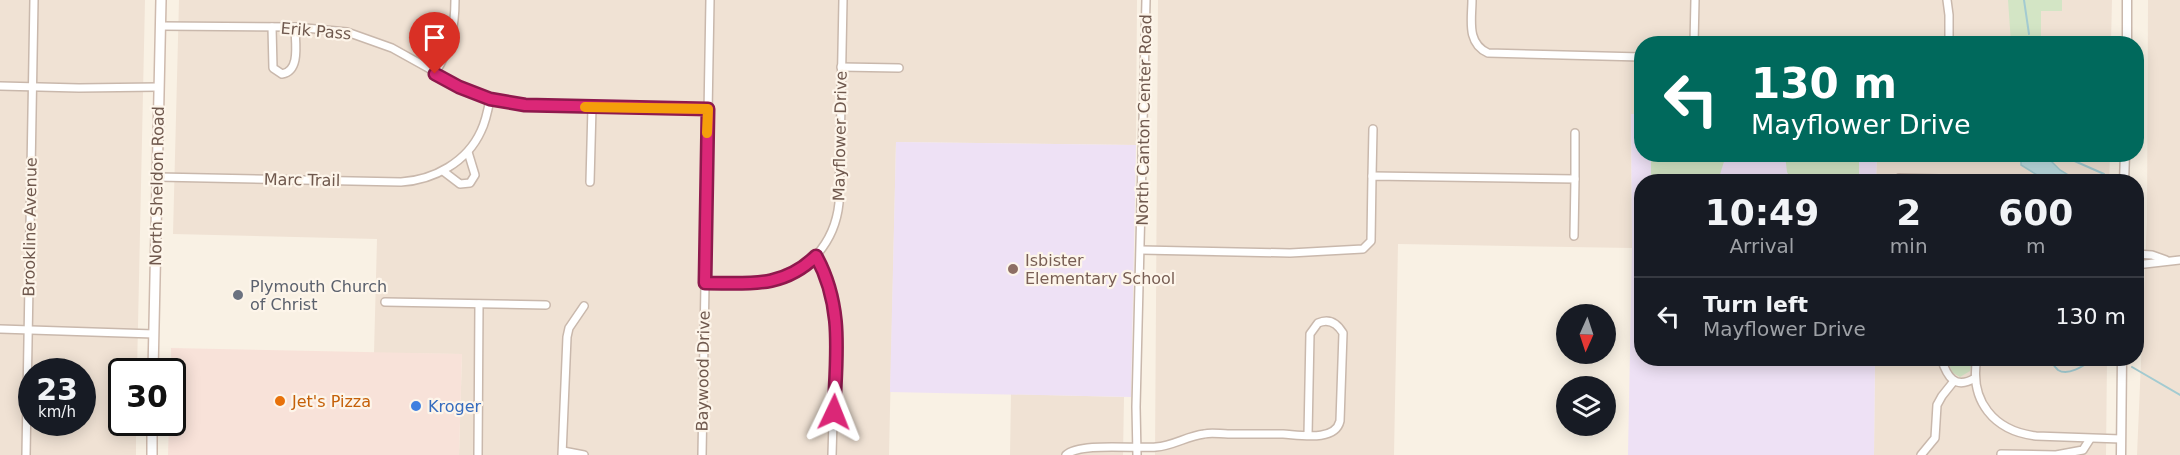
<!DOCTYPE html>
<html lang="en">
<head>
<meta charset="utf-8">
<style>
	:root { --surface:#171b24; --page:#20242c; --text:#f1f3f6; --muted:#9ea1a6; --line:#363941 }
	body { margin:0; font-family:"DejaVu Sans",sans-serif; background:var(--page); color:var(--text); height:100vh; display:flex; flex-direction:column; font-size:22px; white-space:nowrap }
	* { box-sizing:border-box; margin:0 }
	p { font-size:20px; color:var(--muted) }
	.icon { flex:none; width:33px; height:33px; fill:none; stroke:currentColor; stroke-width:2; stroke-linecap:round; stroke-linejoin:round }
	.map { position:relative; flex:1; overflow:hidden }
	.drawer { position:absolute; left:1634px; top:174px; width:510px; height:192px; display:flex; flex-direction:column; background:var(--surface); border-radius:24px; box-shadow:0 3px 15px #0003 }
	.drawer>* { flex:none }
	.guide { position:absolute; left:1634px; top:36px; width:510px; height:126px; border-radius:24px; box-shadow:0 3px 15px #0003; background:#00695c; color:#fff; overflow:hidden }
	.needle { width:39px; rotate:183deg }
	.buttons { position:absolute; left:1556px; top:304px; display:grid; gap:12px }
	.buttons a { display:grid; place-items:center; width:60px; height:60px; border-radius:50%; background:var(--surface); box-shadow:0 3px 15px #0003; font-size:30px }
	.speed { position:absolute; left:18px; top:358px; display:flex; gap:12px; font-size:30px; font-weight:700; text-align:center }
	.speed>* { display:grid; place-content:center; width:78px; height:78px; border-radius:50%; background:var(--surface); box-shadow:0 3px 15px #0003; line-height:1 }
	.speed small { font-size:15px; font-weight:400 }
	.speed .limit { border:3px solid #111; border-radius:9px; background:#fff; color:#111 }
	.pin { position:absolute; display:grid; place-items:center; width:51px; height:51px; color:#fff; margin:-62px -26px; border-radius:50% 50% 50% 0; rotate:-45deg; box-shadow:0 0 6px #0007 }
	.pin .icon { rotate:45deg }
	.me { position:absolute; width:66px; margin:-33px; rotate:2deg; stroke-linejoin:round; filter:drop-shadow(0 0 4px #0008) }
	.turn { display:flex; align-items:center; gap:21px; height:126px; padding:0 18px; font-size:27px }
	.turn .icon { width:78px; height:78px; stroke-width:2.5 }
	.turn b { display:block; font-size:42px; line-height:51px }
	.eta { display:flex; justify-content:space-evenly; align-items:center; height:102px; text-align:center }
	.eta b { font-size:36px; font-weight:700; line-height:42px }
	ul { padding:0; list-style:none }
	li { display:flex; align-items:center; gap:18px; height:78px; padding:0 18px; border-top:2px solid var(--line) }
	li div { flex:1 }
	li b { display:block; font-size:22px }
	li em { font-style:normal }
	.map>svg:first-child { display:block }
	.residential { fill:#f0e2d4; fill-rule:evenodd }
	.commercial { fill:#f8e2d9 }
	.education { fill:#eee1f5 }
	.green { fill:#d3e5c5 }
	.water { fill:#bcdce0; stroke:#a3cbd1; stroke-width:1.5 }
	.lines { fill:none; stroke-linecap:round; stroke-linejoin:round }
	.stream { stroke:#a3cbd1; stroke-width:2 }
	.minor-casing { stroke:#c9b8ac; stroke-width:10 }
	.tertiary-casing { stroke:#c9b8ac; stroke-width:11 }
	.secondary-casing { stroke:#cebaad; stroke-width:12 }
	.minor { stroke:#fff; stroke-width:7 }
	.tertiary { stroke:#fff; stroke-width:8 }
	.secondary { stroke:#fff; stroke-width:9 }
	.route-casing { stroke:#8e194d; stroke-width:15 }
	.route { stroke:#db2777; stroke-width:10 }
	.slow { stroke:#f59e0b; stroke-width:10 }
	.education-dot { fill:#8d6e63; stroke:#fdf5ea; stroke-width:2 }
	.worship-dot { fill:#6b7280; stroke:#fdf5ea; stroke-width:2 }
	.food-dot { fill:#e8710a; stroke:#fdf5ea; stroke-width:2 }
	.shop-dot { fill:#3f7fe0; stroke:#fdf5ea; stroke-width:2 }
	.labels { text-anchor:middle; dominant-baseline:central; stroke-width:4.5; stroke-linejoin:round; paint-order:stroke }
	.street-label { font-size:16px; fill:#6f584d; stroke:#fdf5ea }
	.education-label { font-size:16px; fill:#785e54; stroke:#fdf5ea; text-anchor:start }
	.worship-label { font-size:16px; fill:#5b616d; stroke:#fdf5ea; text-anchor:start }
	.food-label { font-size:16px; fill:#c56008; stroke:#fdf5ea; text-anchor:start }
	.shop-label { font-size:16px; fill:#366cbe; stroke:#fdf5ea; text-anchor:start }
</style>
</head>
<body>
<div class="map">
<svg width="2180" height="455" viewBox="0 0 2180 455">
	<rect width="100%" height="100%" fill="#f9f1e4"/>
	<!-- residential -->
	<g class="residential">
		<path d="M0 0H145L137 372H122V423H136V455H0ZM32 372H82V423H32Z"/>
		<path d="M179 0H1137L1136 145 896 142 889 455H459L462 354 374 353 377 239 173 234Z"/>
		<path d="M1158 0H2112L2111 43 1641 44V114L1631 115 1632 248 1398 244 1394 455H1155Z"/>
		<path d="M2148 0H2180V455H2137L2147 222Z"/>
		<path d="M1877 155H2110L2109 181 1876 182Z"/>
		<path d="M1875 359H2107L2106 455H1874Z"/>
		<path d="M1011 394 1124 397 1123 455H1010Z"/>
	</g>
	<!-- commercial -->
	<path class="commercial" d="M171 348 462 354 459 455H168L169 423H172Z"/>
	<!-- education -->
	<g class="education">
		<path d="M1631 114H1641V154L1877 155 1876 181 1641 182V358L1875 359 1874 455H1628L1632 248Z"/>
		<path d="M896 142 1136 145 1131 397 890 392Z"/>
	</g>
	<!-- green -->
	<g class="green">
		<path d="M2008 0H2062V11H2041V43H2011Z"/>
		<path d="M1651 155 1726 154V155L1718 181 1651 182Z"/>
		<path d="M1785 155H1859V181H1792L1787 172Z"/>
		<path d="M1946 359V358L1973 359 1970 371 1960 377 1953 373Z"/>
	</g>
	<!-- water -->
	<path class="water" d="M2021 155H2045L2060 170 2078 181H2047L2021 165Z"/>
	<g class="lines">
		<!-- stream -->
		<g class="stream">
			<path d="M2024 0 2029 34"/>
			<path d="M2065 154 2070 159 2104 174 2105 182"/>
			<path d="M2048 358C2051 362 2055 367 2058 370 2069 377 2086 364 2095 358"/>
			<path d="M2132 367 2180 395"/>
		</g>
		<!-- minor casing -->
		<g class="minor-casing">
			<g id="minor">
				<path d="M1472 0C1472 19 1466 43 1488 53L1641 57"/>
				<path d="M1947 0 1949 15V44"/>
				<path d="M161 26 295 27 347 32 392 48 473 93 490 99 525 105 708 109"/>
				<path d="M272 27 273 68 282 74C301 71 295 42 295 27"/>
				<path d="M1694 44 1695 0"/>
				<path d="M841 67 899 68"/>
				<path d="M435 73C450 50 455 28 455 0"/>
				<path d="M0 86 79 88 158 87"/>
				<path d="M443 171 460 184 470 183 475 175 468 152"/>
				<path d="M1372 176 1373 129"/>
				<path d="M158 177 401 182C434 180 467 162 481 131 486 121 488 110 490 99"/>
				<path d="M1899 178 1939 179 1944 182"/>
				<path d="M1575 179V133"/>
				<path d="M590 182 592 107"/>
				<path d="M1141 250 1290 253 1363 249 1371 241 1372 176 1575 179 1574 236"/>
				<path d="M2136 254 2152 255 2166 260"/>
				<path d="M816 256 830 285 836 317 832 455"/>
				<path d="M2136 265 2180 260"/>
				<path d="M705 283C725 283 746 285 765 283 806 277 835 243 839 203L843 0"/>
				<path d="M385 302 546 305"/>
				<path d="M0 329 154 334"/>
				<path d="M1941 358C1947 377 1955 390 1975 378"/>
				<path d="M1977 358C1969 401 1994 431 2036 436L2121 439"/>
				<path d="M563 451 584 455"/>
				<path d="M2001 454 2056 455 2083 450 2090 439"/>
				<path d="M26 455 34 0"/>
				<path d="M478 455 479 304"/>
				<path d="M562 455 567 337 569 328 584 306"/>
				<path d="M702 455 710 0"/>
				<path d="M1066 455C1080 442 1135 449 1156 447 1173 446 1187 436 1204 434 1212 432 1220 434 1228 434 1246 434 1264 434 1283 434 1300 435 1335 442 1340 421L1343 333C1337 323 1329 318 1318 323L1310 334 1308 435"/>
				<path d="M1137 455 1136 407 1146 0"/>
				<path d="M1921 455 1935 438 1937 405 1942 396 1954 381"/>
			</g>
		</g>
		<!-- tertiary casing -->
		<g class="tertiary-casing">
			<g id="tertiary">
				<path d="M2127 44V0"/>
				<path d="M2124 182 2125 154"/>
				<path d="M2121 455 2122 358"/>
			</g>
		</g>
		<!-- secondary casing -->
		<g class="secondary-casing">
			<g id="secondary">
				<path d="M153 372 161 0"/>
				<path d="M152 455V423"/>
			</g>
		</g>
		<!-- minor -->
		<use href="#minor" class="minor"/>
		<!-- tertiary -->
		<use href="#tertiary" class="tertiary"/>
		<!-- secondary -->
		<use href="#secondary" class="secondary"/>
	</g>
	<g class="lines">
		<!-- route casing -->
		<g class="route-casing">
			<path id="route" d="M435 74 459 87 490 99 525 105 708 109 705 283C748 283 782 289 816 256 844 307 836 357 834 412"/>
		</g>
		<!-- route -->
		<use href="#route" class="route"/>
		<!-- slow -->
		<path class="slow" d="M585 107 708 109 707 133"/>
	</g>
	<!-- markers -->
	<circle class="education-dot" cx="1013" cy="269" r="6"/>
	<circle class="worship-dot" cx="238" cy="295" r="6"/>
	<circle class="food-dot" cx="280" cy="401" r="6"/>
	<circle class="shop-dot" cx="416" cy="406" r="6"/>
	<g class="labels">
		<!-- street labels -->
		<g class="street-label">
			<text transform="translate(316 31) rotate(5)">Erik Pass</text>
			<text transform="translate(1144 120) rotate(-89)">North Canton Center Road</text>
			<text transform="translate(840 136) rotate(-89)">Mayflower Drive</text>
			<text transform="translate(302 180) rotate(1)">Marc Trail</text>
			<text transform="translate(157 186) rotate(-89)">North Sheldon Road</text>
			<text transform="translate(30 227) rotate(-89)">Brookline Avenue</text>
			<text transform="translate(703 371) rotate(-89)">Baywood Drive</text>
		</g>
		<!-- education labels -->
		<g class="education-label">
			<text x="1025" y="260">Isbister<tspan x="1025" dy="18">Elementary School</tspan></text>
		</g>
		<!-- worship labels -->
		<g class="worship-label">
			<text x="250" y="286">Plymouth Church<tspan x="250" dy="18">of Christ</tspan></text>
		</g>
		<!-- food labels -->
		<g class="food-label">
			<text x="292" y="401">Jet's Pizza</text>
		</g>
		<!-- shop labels -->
		<g class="shop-label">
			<text x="428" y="406">Kroger</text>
		</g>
	</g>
</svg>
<div class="buttons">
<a><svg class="needle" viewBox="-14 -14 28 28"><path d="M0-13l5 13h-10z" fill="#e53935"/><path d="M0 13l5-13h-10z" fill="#9ea1a6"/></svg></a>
<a><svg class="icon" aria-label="layers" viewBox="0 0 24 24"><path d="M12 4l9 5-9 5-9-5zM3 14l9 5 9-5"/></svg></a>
</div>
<div class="speed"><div>23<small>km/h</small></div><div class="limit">30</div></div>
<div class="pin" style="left:435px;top:74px;background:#d93025"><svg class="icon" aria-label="arrive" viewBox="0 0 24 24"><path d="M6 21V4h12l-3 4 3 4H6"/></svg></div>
<svg class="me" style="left:834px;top:412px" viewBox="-20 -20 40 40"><path d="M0-17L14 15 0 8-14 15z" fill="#db2777" stroke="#fff" stroke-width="4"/></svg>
<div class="guide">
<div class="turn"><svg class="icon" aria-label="left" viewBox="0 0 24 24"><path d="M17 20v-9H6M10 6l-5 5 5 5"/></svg><div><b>130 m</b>Mayflower Drive</div></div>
</div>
<section class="drawer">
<div class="eta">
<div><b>10:49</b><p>Arrival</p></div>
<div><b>2</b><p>min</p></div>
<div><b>600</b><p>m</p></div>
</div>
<ul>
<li><svg class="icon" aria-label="left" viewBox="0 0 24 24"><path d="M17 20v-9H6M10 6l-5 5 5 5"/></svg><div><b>Turn left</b><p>Mayflower Drive</p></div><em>130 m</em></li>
</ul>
</section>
</div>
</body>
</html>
